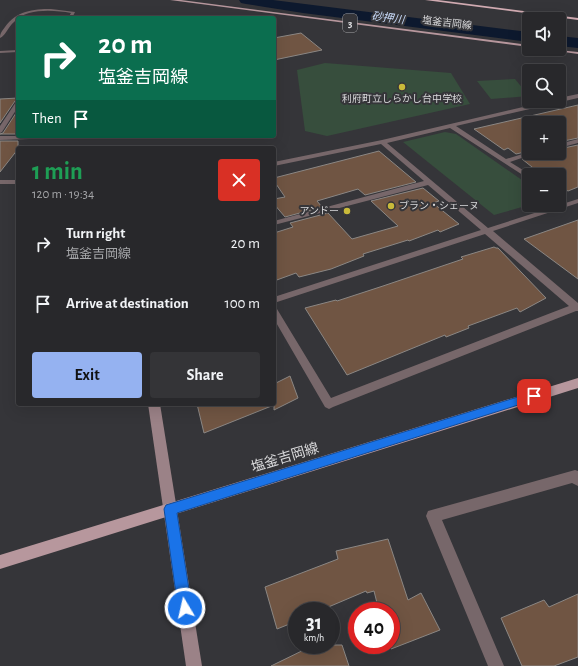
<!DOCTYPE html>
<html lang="en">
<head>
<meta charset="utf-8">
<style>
	:root { --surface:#28282b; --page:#343437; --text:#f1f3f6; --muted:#a5a6a9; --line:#444447; --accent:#95b2f1 }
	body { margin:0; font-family:"Alegreya Sans","Noto Sans JP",sans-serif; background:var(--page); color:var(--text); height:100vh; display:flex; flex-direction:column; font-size:15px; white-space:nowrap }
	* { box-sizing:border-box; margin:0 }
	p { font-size:13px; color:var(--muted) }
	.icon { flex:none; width:22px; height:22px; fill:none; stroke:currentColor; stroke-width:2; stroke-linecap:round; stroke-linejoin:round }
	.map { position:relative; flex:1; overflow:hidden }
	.panel { position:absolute; left:16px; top:146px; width:260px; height:260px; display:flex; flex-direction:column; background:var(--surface); border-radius:4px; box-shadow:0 4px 16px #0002,0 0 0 1px var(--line) }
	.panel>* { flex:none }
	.hud { position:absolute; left:16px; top:16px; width:260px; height:122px; border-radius:4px; box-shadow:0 4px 16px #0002,0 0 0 1px var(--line); background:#0b6e4f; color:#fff; overflow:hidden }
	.fabs { position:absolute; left:522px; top:12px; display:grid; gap:8px }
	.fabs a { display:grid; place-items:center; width:44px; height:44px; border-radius:4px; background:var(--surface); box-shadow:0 4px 16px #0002,0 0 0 1px var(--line); font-size:20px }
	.speed { position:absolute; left:288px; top:602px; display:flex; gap:8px; font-size:20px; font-weight:700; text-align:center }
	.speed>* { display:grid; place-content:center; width:52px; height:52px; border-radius:50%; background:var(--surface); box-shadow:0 4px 16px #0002,0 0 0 1px var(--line); line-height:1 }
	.speed small { font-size:10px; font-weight:400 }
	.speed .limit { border:6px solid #d22; background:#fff; color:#111 }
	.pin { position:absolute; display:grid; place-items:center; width:34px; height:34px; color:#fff; margin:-17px; border-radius:8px; box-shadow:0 2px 6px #0006 }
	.me { position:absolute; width:44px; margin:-22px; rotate:351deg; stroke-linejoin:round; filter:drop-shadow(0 0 3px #0008) }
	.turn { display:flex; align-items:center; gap:14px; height:84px; padding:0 16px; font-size:18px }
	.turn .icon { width:52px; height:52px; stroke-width:2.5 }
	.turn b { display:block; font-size:28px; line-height:34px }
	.then { display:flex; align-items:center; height:38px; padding:0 16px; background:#0003; gap:8px; font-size:15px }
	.round { display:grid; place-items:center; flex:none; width:42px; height:42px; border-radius:4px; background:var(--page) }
	.headline { display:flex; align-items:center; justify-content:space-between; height:68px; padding:0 16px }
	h1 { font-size:24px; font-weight:600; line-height:30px; color:#1e9e55 }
	.cta { display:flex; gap:8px; margin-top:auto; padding:8px 16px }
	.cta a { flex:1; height:46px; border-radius:4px; background:var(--accent); color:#111; font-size:16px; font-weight:600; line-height:46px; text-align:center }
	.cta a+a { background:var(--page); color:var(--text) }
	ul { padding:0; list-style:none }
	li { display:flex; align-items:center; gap:12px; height:60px; padding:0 16px }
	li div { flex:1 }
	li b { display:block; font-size:15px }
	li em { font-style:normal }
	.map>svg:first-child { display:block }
	.green { fill:#374e3d }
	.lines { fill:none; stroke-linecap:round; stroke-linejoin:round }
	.river { fill:#0d192e; fill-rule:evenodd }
	.building { fill:#705543; stroke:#8b8784 }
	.street { fill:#77676a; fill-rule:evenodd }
	.secondary { fill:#9b8287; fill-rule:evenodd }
	.primary { fill:#b7979d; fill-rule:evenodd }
	.highway { fill:#d0aab1; fill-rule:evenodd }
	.route { fill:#1a73e8; stroke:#114b97 }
	.poi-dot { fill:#c9ba3a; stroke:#353539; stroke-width:1.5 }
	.labels { text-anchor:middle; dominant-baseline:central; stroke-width:4; stroke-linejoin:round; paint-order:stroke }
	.far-street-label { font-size:10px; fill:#d9d9db; stroke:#353539 }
	.far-poi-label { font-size:10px; fill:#d9d9db; stroke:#353539 }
	.far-water-label { font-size:11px; font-style:italic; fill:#c7d9f7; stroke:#353539 }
	.shield { fill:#353539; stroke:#a8a8aa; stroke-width:1 }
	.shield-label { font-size:11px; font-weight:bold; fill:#d9d9db }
	.near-street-label { font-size:14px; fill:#d9d9db; stroke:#353539 }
</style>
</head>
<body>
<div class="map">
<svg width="578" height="666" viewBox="0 0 578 666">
	<rect width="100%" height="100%" fill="#353539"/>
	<!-- green -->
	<g class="green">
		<path d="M325 63 451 73 470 104 327 136 305 131 297 70Z"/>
		<path d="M515 79 529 96 491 99 477 81Z"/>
		<path d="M445 132 456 134 529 185V205L494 215 403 142Z"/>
	</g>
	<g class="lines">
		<!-- river -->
		<g class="river">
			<path d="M239 0H273L529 32V42L303 13 246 4 241 3Z"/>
			<path d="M559 36 578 38V48L559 46Z"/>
		</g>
	</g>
	<!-- building -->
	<g class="building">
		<path d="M301 33 322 50 274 60V38Z"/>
		<path d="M18 98 15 101 0 123V99Z"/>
		<path d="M578 105V138L559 142V123H529V151L516 154 508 148 504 150 474 129Z"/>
		<path d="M18 110V134H0L3 133Z"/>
		<path d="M0 141H18V149L0 172Z"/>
		<path d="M578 145V187L568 191 559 186V175H542L522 159 537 153H559V149Z"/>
		<path d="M379 151 416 182 365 195 358 189 317 201 322 207 285 217 274 204V199L285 197 274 181V178Z"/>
		<path d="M423 188 439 201 433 203 459 224 440 232 438 230 409 241 408 240 363 254 364 256 331 269 299 277 296 273 274 281V233L293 227 290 223 328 213 352 239 398 226 371 201Z"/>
		<path d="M578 220V279L524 239Z"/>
		<path d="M494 247 496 248H498L546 298 520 312 517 308 468 326 469 328 446 337 445 335 347 375 305 308 336 300 337 301 383 286 463 259 461 257Z"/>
		<path d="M290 376 298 398 274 410V405L204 433 197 404H274V384Z"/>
		<path d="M388 539 408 600 421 593 440 630 391 649V611H379L374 591 367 593 366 591 319 611H297V621L277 629 265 587 338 559 336 551Z"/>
		<path d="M578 594V657L554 666H522L501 618 544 600 549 607Z"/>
		<path d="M314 645H342L349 666H271Z"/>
	</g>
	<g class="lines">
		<!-- street -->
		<g class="street">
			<path d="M51 9 75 12 72 18H68L71 13C53 10 27 8 14 22 8 27 6 35 0 38 0 33 2 31 5 27 16 11 33 9 51 9Z"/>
			<path d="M18 50V52L0 53V51Z"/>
			<path d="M578 94V98L456 126 506 159 529 152 536 153 510 162 531 175H529V179L450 128 387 143 488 228 578 199V203L493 231 578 303V311H576L333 407 329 409 325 407 274 319V308L277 309 331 398 569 306 485 234 274 303V297L481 230 428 185 274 225V221L424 181 381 144 274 166V162L382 140 549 101H559V98Z"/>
			<path d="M18 101V107L2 132 0 133V126L16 102Z"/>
			<path d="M0 136H61L58 138 0 140Z"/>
			<path d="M578 139V143L559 148V144Z"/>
			<rect x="0" y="180" width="18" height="4"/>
			<path d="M575 470 578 471V486L572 483 442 520 504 666H488L426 516 428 511Z"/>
		</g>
		<!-- secondary -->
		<path class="secondary" d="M148 404H160L202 666H186Z"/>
		<!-- primary -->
		<g class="primary">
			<path d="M170 0H181L529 45V47Z"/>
			<path d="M548 49 578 52V54L550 50Z"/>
			<path d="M578 378V388L0 569V555Z"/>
		</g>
		<!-- highway -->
		<path class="highway" d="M425 0H438L578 18V20Z"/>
	</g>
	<!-- route -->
	<path class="route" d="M534 392 537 393 539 396 537 399 177 513 192 608 190 613 185 615 180 613 178 608 164 509 166 505Z"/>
	<!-- markers -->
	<g class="poi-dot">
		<circle cx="402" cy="87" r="4"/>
		<circle cx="391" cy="206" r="4"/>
		<circle cx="347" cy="211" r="4"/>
	</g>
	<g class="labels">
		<!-- far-street labels -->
		<g class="far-street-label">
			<text transform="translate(447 23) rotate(7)">塩釜吉岡線</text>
		</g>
		<!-- far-poi labels -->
		<g class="far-poi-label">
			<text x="402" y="99">利府町立しらかし台中学校</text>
			<text x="399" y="206" text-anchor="start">ブラン・シェーヌ</text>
			<text x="339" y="211" text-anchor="end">アンドー</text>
		</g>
		<!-- far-water labels -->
		<g class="far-water-label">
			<text transform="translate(388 18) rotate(7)">砂押川</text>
		</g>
		<!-- shield labels -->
		<rect class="shield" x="343" y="14" width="14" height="18" rx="3"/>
		<g class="shield-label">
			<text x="350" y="23">3</text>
		</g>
		<!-- near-street labels -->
		<g class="near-street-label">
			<text transform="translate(285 458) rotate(-17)">塩釜吉岡線</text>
		</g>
	</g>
</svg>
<div class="fabs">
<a><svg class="icon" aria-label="sound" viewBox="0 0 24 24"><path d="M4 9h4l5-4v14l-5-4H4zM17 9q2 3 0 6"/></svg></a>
<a><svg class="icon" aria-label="search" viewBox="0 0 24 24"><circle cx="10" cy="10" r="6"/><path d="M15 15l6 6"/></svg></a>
<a>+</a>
<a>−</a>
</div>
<div class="speed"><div>31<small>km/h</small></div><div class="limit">40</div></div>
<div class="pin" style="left:534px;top:396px;background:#d93025"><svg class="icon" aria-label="arrive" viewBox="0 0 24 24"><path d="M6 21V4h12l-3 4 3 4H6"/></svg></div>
<svg class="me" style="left:185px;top:608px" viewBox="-20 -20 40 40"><circle r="17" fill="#1a73e8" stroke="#fff" stroke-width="3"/><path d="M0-11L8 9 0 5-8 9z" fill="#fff"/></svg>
<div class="hud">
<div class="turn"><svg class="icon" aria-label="right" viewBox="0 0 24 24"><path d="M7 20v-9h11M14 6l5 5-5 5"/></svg><div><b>20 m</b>塩釜吉岡線</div></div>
<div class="then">Then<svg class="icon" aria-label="arrive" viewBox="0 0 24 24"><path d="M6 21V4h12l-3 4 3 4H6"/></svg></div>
</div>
<section class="panel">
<div class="headline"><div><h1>1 min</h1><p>120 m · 19:34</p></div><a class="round" style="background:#d93025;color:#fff"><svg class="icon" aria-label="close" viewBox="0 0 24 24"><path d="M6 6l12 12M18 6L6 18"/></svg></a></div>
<ul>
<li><svg class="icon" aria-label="right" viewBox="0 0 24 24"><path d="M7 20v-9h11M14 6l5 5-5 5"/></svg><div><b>Turn right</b><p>塩釜吉岡線</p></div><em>20 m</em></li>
<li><svg class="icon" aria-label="arrive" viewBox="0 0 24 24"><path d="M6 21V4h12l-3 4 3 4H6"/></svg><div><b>Arrive at destination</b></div><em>100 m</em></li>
</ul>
<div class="cta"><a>Exit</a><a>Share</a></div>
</section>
</div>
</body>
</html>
